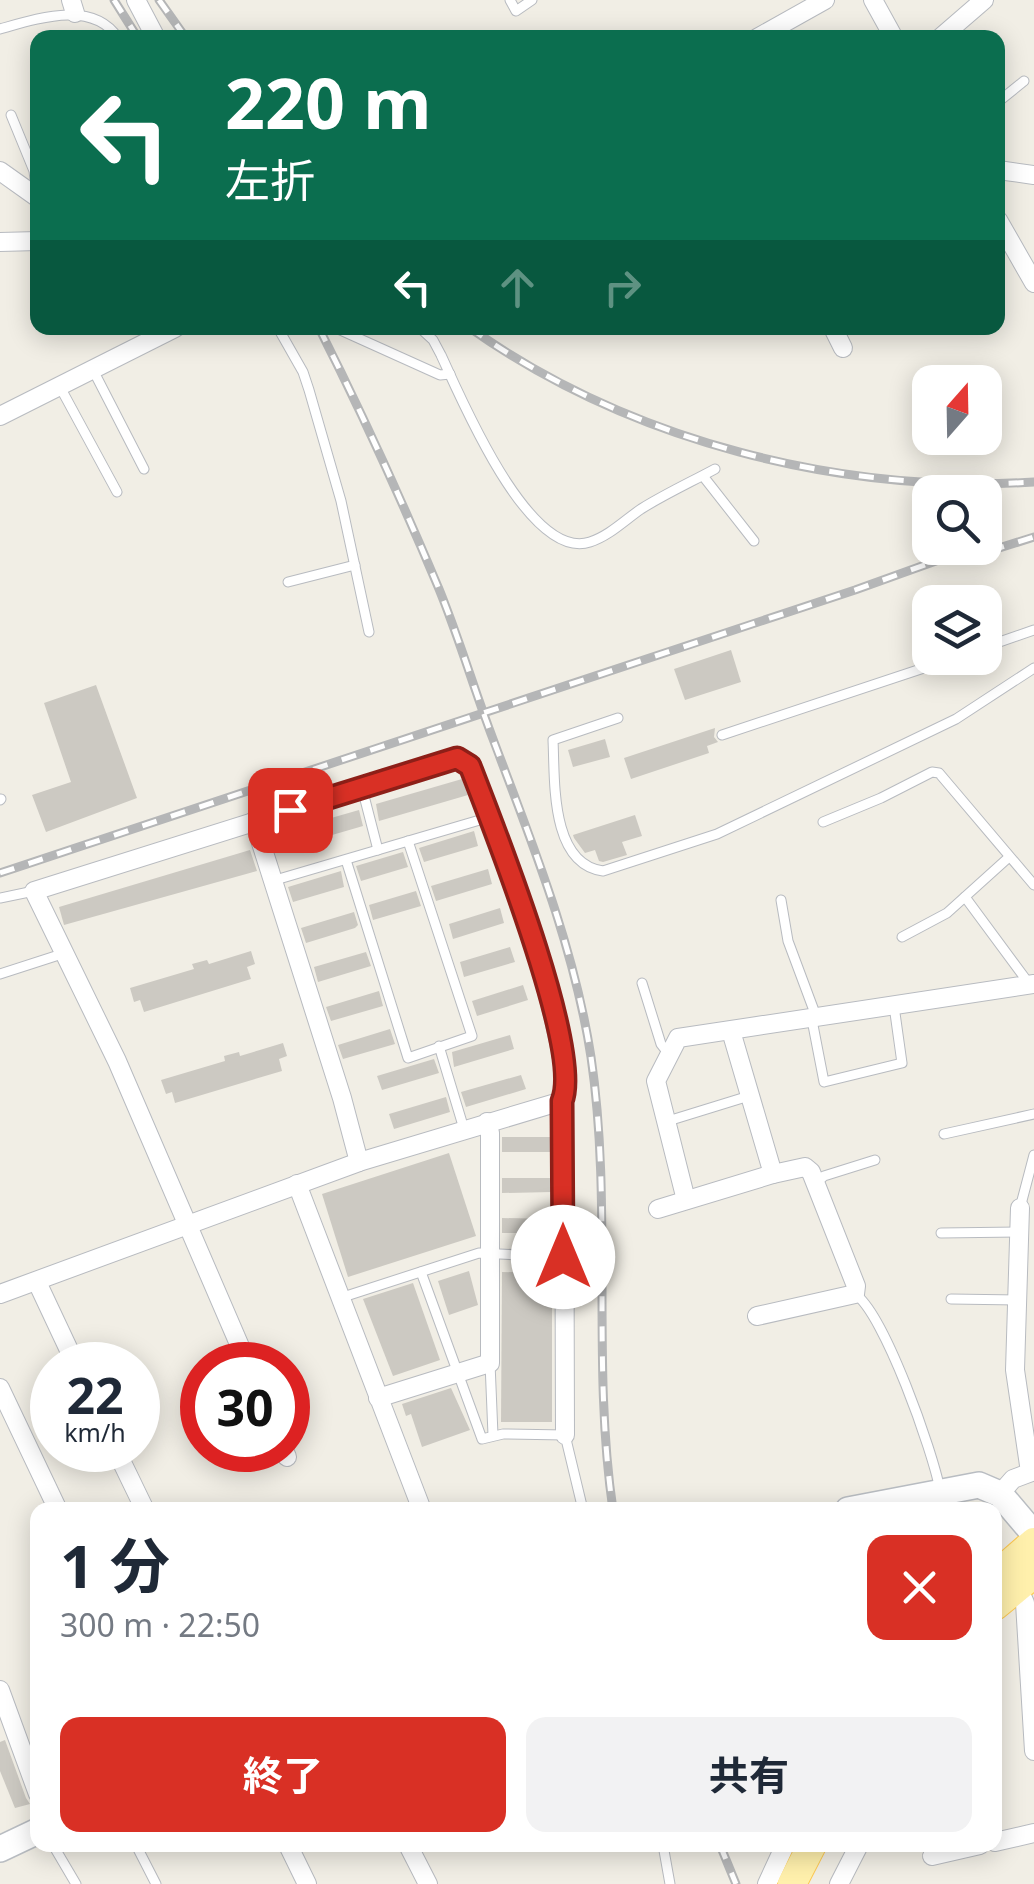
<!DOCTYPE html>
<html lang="ja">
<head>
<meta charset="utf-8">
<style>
	:root { --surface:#fff; --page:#f2f2f3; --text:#1f2937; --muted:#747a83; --accent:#d93025 }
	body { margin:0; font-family:"Noto Sans","Noto Sans JP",sans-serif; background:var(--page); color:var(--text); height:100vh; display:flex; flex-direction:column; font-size:38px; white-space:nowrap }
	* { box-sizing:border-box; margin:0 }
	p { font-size:32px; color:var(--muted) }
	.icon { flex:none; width:55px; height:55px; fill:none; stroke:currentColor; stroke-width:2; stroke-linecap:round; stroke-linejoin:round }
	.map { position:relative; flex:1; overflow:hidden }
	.details { position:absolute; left:30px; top:1502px; width:972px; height:350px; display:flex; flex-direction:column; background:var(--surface); border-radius:20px; box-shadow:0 5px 25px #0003 }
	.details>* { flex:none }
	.hud { position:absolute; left:30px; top:30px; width:975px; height:305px; border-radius:20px; box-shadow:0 5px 25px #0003; background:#0b6e4f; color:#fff; overflow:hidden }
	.needle { width:65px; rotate:20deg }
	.buttons { position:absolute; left:912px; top:365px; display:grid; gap:20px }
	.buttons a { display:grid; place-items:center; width:90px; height:90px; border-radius:20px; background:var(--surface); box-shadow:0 5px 25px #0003; font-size:50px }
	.speed { position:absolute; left:30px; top:1342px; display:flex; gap:20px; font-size:50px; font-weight:700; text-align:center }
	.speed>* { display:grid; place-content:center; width:130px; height:130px; border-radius:50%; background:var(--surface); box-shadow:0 5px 25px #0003; line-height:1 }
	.speed small { font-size:25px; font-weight:400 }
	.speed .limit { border:15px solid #d22; background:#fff; color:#111 }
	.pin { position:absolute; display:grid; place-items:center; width:85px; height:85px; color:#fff; margin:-42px; border-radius:20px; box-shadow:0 5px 15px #0006 }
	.me { position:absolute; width:110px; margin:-55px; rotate:0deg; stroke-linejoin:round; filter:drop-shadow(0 0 8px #0008) }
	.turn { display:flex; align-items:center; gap:35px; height:210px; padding:0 30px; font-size:45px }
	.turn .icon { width:130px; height:130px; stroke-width:2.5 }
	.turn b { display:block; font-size:70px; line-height:85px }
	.lanes { display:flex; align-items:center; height:95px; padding:0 30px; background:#0003; justify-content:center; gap:50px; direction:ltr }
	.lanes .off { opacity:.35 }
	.round { display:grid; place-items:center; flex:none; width:105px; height:105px; border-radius:20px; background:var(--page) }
	.summary { display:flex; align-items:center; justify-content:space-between; height:170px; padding:0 30px }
	h1 { font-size:60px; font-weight:700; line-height:75px }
	.cta { display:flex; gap:20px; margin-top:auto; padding:20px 30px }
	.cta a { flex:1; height:115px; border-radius:20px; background:var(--accent); color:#fff; font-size:40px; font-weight:700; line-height:115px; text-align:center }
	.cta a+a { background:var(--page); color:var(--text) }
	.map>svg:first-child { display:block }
	.building { fill:#ccc9c2 }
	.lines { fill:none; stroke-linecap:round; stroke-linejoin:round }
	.lane-casing { stroke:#b8bbc0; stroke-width:11 }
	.street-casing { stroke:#b8bbc0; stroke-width:20 }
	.secondary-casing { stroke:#b9bdc2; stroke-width:28 }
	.primary-casing { stroke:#fec951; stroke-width:30 }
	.lane { stroke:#fff; stroke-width:9 }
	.street { stroke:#fff; stroke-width:18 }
	.secondary { stroke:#fff; stroke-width:25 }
	.primary { stroke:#fff0ac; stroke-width:28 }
	.rail-casing { stroke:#b5b6b7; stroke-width:9 }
	.rail { stroke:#fff; stroke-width:5; stroke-dasharray:15; stroke-linecap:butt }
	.route-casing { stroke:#8d1f18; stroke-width:25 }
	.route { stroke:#d93025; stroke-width:18 }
</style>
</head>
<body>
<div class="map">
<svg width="1034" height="1884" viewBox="0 0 1034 1884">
	<rect width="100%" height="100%" fill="#f1eee5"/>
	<!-- building -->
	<g class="building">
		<path d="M731 650 741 682 685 700 674 669Z"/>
		<path d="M96 685 137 798 46 832 32 795 71 782 44 703Z"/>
		<path d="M715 728 714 737 718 742 707 746 709 753 631 779 624 758Z"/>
		<path d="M605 739 610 757 573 767 568 750Z"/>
		<path d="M462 779 468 795 379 821 376 804Z"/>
		<path d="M359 810 363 826 277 851 272 835Z"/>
		<path d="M635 815 642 836 622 842 627 855 603 862 599 861 595 850 585 853 574 838 573 835Z"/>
		<path d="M474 831 478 846 424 862 419 848Z"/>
		<path d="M250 850 257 871 64 925 59 907Z"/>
		<path d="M403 852 408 867 361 881 356 866Z"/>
		<path d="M488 869 492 884 436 901 431 886Z"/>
		<path d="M341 871 344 887 293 902 288 887Z"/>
		<path d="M416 891 421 906 373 920 369 905Z"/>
		<path d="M500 908 504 923 453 939 449 924Z"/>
		<path d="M354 912 358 925 355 928 306 943 301 928Z"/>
		<path d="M510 947 515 962 464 977 460 962Z"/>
		<path d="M251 951 255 964 247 967 251 979 144 1012 140 1000 134 1002 130 988 194 969 192 964 207 960 209 964Z"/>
		<path d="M366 952 371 966 318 982 314 967Z"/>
		<path d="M523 985 528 1000 477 1016 472 1001Z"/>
		<path d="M379 991 383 1006 331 1021 326 1007Z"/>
		<path d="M390 1029 395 1044 343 1059 338 1045Z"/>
		<path d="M510 1035 514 1049 454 1067 452 1052Z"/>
		<path d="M283 1043 287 1056 279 1059 282 1071 175 1103 172 1092 166 1094 161 1080 225 1061 224 1056 239 1052 240 1056Z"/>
		<path d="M434 1059 439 1073 382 1090 377 1076Z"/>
		<path d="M521 1075 526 1089 466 1107 461 1092Z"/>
		<path d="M446 1097 450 1112 394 1129 389 1114Z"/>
		<rect x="502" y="1137" width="50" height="15"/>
		<path d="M449 1153 476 1236 348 1277 322 1194Z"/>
		<path d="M502 1178H552V1192L502 1193Z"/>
		<path d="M502 1218 552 1219V1233H502Z"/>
		<path d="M469 1271 478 1305 449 1315 438 1281Z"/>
		<path d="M502 1272 552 1273V1422H501Z"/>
		<path d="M413 1283 440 1360 393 1376 363 1299Z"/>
		<path d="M451 1388 470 1430 422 1447 411 1414 406 1416 402 1404Z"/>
		<path d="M5 1740 26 1798 30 1804 15 1808 0 1771V1742Z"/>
	</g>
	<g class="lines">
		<!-- lane casing -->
		<g class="lane-casing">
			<g id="lane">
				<path d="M510 0 516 11 532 0"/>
				<path d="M0 29C39 18 93 0 118 38"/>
				<path d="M998 102 1024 81"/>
				<path d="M11 115 34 171 37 198"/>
				<path d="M278 328 303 372 309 390 341 501 369 632"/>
				<path d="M420 328 433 340 441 355C461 398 529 562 590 542 609 536 625 520 641 509 665 494 691 482 715 469"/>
				<path d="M338 329 440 375 450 374"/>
				<path d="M93 370 144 469"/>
				<path d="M60 387 117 492"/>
				<path d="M703 476 754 541"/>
				<path d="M288 582 355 565"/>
				<path d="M985 647 1034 630"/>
				<path d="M618 718 553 740C555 780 550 864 603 871L717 834 956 719 1034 668"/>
				<path d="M722 735 954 658"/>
				<path d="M362 788 378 850"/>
				<path d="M0 800 1 799"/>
				<path d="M823 822 881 798 932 772 939 773 1034 885"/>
				<path d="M346 860 408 1058 472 1036 408 841"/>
				<path d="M272 881 490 817"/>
				<path d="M965 897 1030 985"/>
				<path d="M0 898 34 891"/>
				<path d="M781 900 788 941 816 1016"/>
				<path d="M902 937 947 913 1008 858"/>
				<path d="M0 974 65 953"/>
				<path d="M642 983 661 1044 668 1053"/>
				<path d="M812 1020 824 1082 902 1063 894 1006"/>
				<path d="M439 1046 464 1129"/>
				<path d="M668 1121 749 1096"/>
				<path d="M944 1134 1034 1114"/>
				<path d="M817 1182 824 1176 875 1160"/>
				<path d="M1020 1208 1034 1155"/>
				<path d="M941 1233 1019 1232"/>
				<path d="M421 1272 482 1439 503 1434 565 1435 583 1510"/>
				<path d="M855 1294C884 1313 933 1452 940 1490"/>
				<path d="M340 1298 479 1253 563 1257"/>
				<path d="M951 1299 1018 1300"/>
				<path d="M490 1363 493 1435"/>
				<path d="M53 1845 76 1884"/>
				<path d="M136 1845 156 1884"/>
				<path d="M663 1845 670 1884"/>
			</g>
		</g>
		<!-- street casing -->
		<g class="street-casing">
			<g id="street">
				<path d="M71 0 75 13"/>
				<path d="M136 0 156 38"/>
				<path d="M873 0 894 38"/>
				<path d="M757 38 825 0"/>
				<path d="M940 38 984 0"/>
				<path d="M998 170 1034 175"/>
				<path d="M0 171 38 198"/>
				<path d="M998 220 1034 283"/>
				<path d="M0 242 38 241"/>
				<path d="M833 328 843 348"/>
				<path d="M0 416 175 328"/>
				<path d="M254 821 342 1098 359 1162"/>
				<path d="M731 1031 773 1174 805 1167 811 1172 856 1286 855 1294 757 1316"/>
				<path d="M297 1184 422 1510"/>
				<path d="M686 1200 656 1081 678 1038 1034 984"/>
				<path d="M1020 1208 1015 1370 1030 1472"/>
				<path d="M658 1209 773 1174"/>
				<path d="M37 1282 76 1365"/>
				<path d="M0 1294 359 1162 562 1101"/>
				<path d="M248 1365 117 1061 34 891 457 758 470 766C508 865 546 964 564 1069L565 1435"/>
				<path d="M0 1388 58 1510"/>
				<path d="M378 1398 490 1363V1133L487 1122"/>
				<path d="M116 1450 145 1510"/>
				<path d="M284 1450 287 1457"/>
				<path d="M1000 1494 1013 1479 1034 1471"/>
				<path d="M1018 1587 1025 1603 1034 1751"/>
				<path d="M0 1690 38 1794"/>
				<path d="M995 1842 1034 1833"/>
				<path d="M288 1845 307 1884"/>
				<path d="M408 1845 428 1884"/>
				<path d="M932 1856 980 1845"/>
				<path d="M767 1884 785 1845"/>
				<path d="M839 1884 859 1845"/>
			</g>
		</g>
		<!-- secondary casing -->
		<g class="secondary-casing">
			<g id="secondary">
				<path d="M848 1510 979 1485 1000 1494 1034 1534"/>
				<path d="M0 1849 38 1831"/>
			</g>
		</g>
		<!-- primary casing -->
		<g class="primary-casing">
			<g id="primary">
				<path d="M995 1576 1034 1542"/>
				<path d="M995 1606 1034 1574"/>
				<path d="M792 1884 812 1845"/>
			</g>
		</g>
		<!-- lane -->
		<use href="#lane" class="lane"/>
		<!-- street -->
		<use href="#street" class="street"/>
		<!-- secondary -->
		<use href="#secondary" class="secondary"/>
		<!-- primary -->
		<use href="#primary" class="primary"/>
		<!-- rail casing -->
		<g class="rail-casing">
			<g id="rail">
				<path d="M114 0 138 38"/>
				<path d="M159 0 186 38"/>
				<path d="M319 328C362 413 402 501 439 589 459 638 474 689 493 739 532 843 574 946 591 1057 613 1207 591 1360 613 1510"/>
				<path d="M470 328C630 441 839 494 1034 482"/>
				<path d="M961 560 1034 537"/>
				<path d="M0 873 855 590 972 548"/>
				<path d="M720 1845 736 1884"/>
			</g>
		</g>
		<!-- rail -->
		<use href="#rail" class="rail"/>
	</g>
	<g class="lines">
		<!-- route casing -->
		<g class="route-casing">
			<path id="route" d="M290 810 457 758 470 766C492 823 583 1051 562 1101L563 1257"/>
		</g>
		<!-- route -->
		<use href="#route" class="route"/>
	</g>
</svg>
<div class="buttons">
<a><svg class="needle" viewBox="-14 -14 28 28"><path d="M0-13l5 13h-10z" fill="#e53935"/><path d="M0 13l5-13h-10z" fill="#747a83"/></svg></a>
<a><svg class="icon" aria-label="search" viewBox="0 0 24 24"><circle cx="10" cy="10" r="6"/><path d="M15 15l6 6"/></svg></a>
<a><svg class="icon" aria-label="layers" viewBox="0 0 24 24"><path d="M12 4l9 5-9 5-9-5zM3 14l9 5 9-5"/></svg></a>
</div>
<div class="speed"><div>22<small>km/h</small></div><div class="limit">30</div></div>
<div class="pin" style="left:290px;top:810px;background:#d93025"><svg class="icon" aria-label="arrive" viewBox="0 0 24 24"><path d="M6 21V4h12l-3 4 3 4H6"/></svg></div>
<svg class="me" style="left:563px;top:1257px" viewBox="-20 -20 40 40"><circle r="19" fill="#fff"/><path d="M0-13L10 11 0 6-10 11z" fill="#d93025"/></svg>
<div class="hud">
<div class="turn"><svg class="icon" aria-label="left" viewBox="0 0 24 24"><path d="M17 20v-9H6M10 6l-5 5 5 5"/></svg><div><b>220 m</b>左折</div></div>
<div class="lanes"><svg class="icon" aria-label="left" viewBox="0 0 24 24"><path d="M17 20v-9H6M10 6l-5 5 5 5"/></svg><svg class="icon off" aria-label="ahead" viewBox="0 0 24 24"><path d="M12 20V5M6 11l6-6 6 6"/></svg><svg class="icon off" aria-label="right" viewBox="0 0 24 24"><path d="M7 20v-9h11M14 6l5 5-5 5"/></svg></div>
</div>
<section class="details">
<div class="summary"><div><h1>1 分</h1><p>300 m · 22:50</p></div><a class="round" style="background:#d93025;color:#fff"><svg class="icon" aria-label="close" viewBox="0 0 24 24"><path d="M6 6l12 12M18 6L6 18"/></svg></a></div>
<div class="cta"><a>終了</a><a>共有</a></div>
</section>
</div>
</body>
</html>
